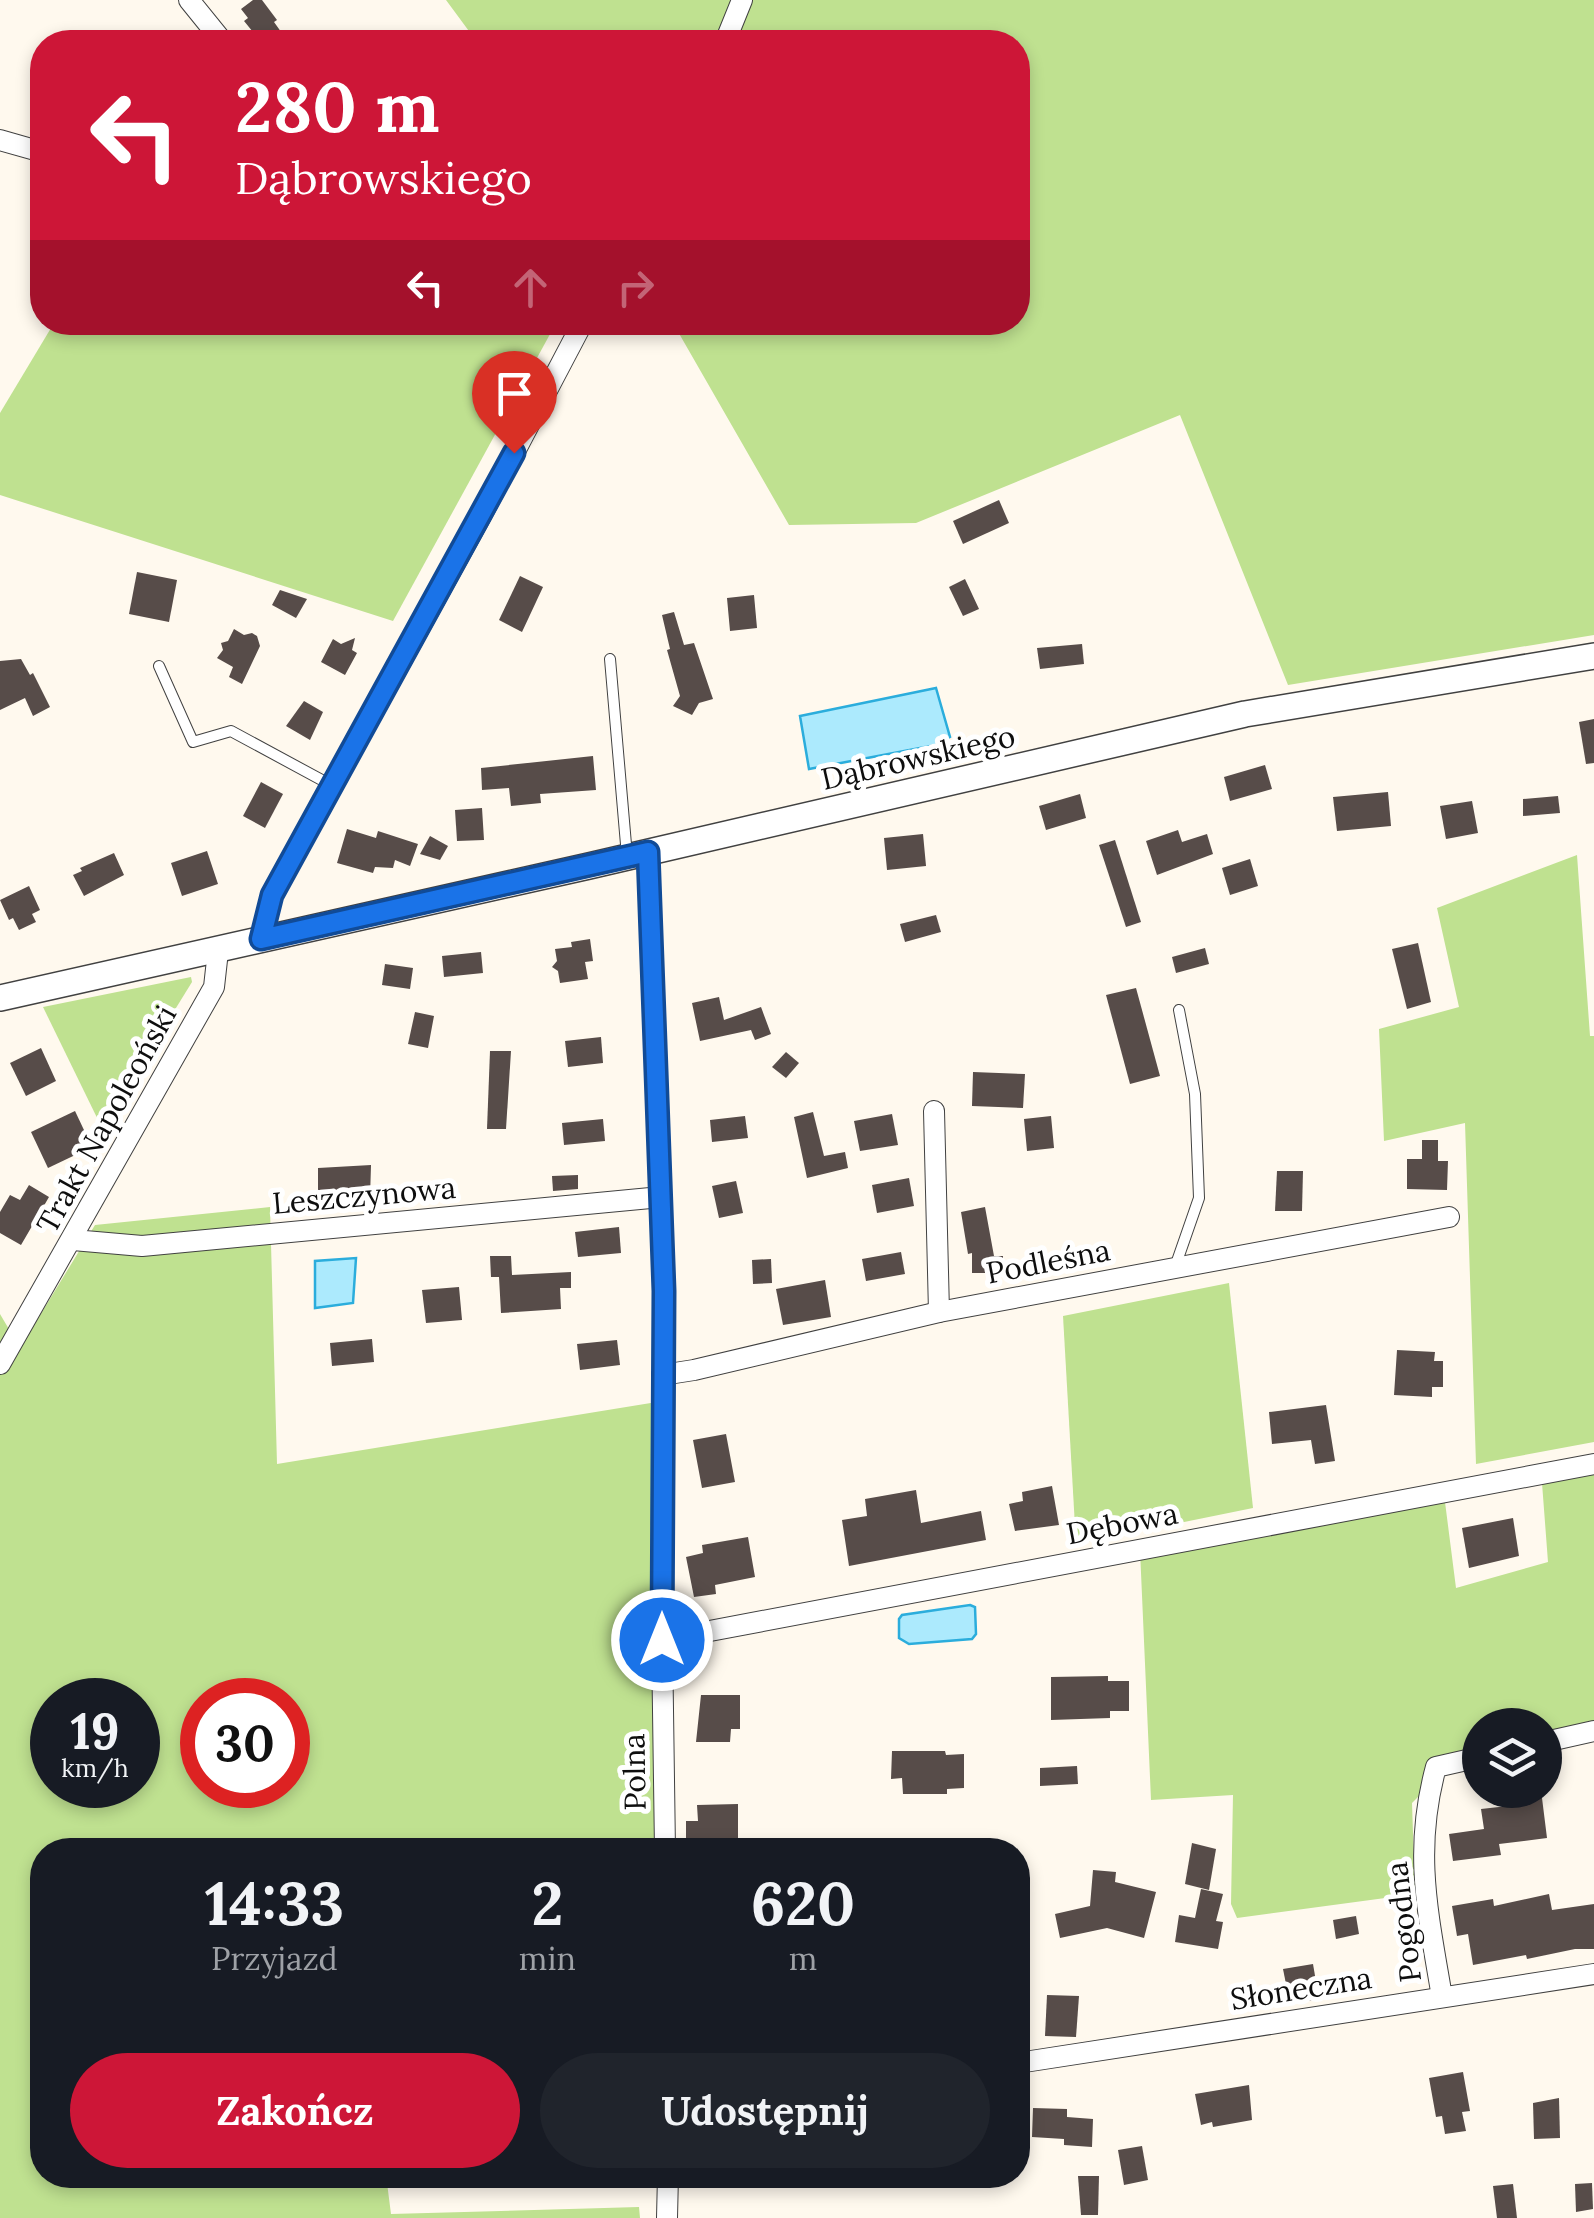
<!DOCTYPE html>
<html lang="pl">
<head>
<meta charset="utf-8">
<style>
	:root { --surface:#171b24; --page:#20242c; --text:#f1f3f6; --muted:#9ea1a6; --accent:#cd1637 }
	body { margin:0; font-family:Lora,serif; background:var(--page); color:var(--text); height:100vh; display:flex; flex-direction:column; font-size:38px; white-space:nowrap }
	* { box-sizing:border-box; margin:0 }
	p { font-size:32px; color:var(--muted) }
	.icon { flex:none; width:55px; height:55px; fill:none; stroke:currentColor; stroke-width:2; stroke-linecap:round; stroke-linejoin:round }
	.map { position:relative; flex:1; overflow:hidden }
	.drawer { position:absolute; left:30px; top:1838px; width:1000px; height:350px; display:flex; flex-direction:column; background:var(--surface); border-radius:40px; box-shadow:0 5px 15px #0003 }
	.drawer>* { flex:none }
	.hud { position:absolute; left:30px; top:30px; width:1000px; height:305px; border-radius:40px; box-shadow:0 5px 15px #0003; background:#cd1637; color:#fff; overflow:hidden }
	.buttons { position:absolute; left:1462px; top:1708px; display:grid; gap:20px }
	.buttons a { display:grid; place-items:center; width:100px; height:100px; border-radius:50%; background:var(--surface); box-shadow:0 5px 15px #0003; font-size:50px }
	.speed { position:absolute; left:30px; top:1678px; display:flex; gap:20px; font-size:50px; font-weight:700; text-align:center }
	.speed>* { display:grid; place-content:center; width:130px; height:130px; border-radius:50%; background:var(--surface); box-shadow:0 5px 15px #0003; line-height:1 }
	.speed small { font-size:25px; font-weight:400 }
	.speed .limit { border:15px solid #d22; background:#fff; color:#111 }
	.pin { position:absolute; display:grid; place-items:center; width:85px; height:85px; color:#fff; margin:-102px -42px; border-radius:50% 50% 50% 0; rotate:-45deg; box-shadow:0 0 10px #0007 }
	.pin .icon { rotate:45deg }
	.me { position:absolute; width:110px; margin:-55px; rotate:0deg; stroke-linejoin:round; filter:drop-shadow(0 0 8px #0008) }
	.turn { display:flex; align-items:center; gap:35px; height:210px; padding:0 40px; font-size:45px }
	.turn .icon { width:130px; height:130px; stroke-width:2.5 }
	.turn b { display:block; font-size:70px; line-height:85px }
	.lanes { display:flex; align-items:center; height:95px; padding:0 40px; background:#0003; justify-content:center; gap:50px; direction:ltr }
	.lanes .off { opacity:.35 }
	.eta { display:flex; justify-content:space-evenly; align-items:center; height:170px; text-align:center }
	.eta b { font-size:60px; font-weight:800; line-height:70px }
	.action { display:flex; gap:20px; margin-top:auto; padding:20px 40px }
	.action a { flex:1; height:115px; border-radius:60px; background:var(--accent); color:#fff; font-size:40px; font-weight:800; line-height:115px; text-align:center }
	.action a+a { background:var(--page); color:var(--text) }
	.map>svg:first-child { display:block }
	.forest { fill:#bfe190; fill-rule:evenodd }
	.water { fill:#aceafd; stroke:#2baddc; stroke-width:2.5 }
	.building { fill:#574c49 }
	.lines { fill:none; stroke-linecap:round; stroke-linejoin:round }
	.service-casing { stroke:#414141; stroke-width:12 }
	.minor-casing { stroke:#414141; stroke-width:22 }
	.tertiary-casing { stroke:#414141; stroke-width:28 }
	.service { stroke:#fff; stroke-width:10 }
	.minor { stroke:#fff; stroke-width:20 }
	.tertiary { stroke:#fff; stroke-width:25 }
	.route-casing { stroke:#114b97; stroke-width:25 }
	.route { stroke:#1a73e8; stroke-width:18 }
	.labels { text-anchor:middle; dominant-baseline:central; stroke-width:10; stroke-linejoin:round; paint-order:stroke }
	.street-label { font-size:30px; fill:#0e0e0e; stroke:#fff }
</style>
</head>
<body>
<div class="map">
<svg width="1594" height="2218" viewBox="0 0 1594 2218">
	<rect width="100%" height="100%" fill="#fff9ee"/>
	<!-- forest -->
	<g class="forest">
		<path d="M446 0H1594V635L1288 685 1180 415 916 523 789 525 673 323 1018 322V42H477Z"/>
		<path d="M547 322 555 325 393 621 0 495V413L54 323Z"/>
		<path d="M1577 855 1590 1036H1594V1442L1476 1464 1465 1123 1384 1141 1379 1029 1459 1007 1437 908Z"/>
		<path d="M191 977 192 982 102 1128 43 1007Z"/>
		<path d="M270 1207 277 1464 663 1401 666 1850H42V2175H386L391 2214 639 2207 640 2218H0V1314L20 1348 95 1225ZM52 1700H138V1785H52ZM202 1700H288V1785H202Z"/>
		<path d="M1229 1283 1253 1508 1076 1544 1063 1316Z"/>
		<path d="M1594 1471V1730L1545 1740V1725H1480V1754L1456 1759 1412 1803 1415 1894 1237 1918 1231 1904 1233 1795 1151 1800 1140 1550 1445 1502 1456 1588 1548 1562 1542 1483Z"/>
	</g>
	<!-- water -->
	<g class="water">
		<path d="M936 688 950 737 936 745 809 769 800 716Z"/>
		<path d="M356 1258 353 1303 315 1308V1261Z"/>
		<path d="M970 1605 975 1607 976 1634 972 1639 909 1644 899 1638V1619L902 1615Z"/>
	</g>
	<!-- building -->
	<g class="building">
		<path d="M253 0H262L277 20 274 22 284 36 276 42H261L244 21 248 18 241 9Z"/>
		<path d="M999 500 1009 523 963 544 953 521Z"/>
		<path d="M137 572 177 580 169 622 129 614Z"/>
		<path d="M520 576 543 587 522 632 499 620Z"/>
		<path d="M965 579 979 609 963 616 949 587Z"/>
		<path d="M280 590 307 599 296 618 272 605Z"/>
		<path d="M754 595 757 628 730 631 727 598Z"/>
		<path d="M674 612 684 645 694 643 713 699 699 703 692 715 673 706 680 696 667 650 670 649 662 615Z"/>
		<path d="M234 629 244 635 252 633 257 636 260 646 242 684 229 677 233 667 217 658 223 650 221 643 228 641Z"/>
		<path d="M355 638 352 650 357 653 345 675 321 662 333 639 341 644Z"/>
		<path d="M1082 644 1084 664 1040 669 1037 648Z"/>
		<path d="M21 659 30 675 33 673 50 707 33 716 25 698 0 710V661Z"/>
		<path d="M304 701 323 712 310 740 286 726Z"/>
		<path d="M1594 719V763L1586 764 1579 722Z"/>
		<path d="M593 756 596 790 540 794 541 803 511 806 509 788 482 790 481 768Z"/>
		<path d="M1265 765 1272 789 1230 801 1224 777Z"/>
		<path d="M261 782 283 794 265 828 243 816Z"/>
		<path d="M1388 792 1391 826 1337 831 1333 797Z"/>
		<path d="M1080 794 1086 818 1046 830 1039 806Z"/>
		<path d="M1558 796 1560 813 1523 816V799Z"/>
		<path d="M1472 801 1478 833 1446 839 1440 806Z"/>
		<path d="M482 808 484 840 457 841 455 810Z"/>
		<path d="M347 829 376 838 378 831 418 844 410 866 395 860 393 868 375 867 373 873 337 863Z"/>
		<path d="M1178 830 1182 842 1207 834 1213 854 1157 875 1146 841Z"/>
		<path d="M923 834 926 866 887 870 884 838Z"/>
		<path d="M430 836 448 846 440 860 420 854Z"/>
		<path d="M1115 840 1141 922 1126 927 1099 845Z"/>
		<path d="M207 851 218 884 182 896 171 863Z"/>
		<path d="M114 853 124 875 84 896 73 875 82 871 80 868Z"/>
		<path d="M1250 859 1258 886 1230 895 1222 868Z"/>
		<path d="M29 886 40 910 32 914 36 922 19 930 13 918 9 920 0 900Z"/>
		<path d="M936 915 941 932 905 942 900 924Z"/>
		<path d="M590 939 593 961 585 962 588 979 560 983 558 971 552 967 557 961 555 949 572 947 571 942Z"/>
		<path d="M1418 943 1431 1002 1407 1009 1392 949Z"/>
		<path d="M1205 948 1209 964 1176 973 1172 957Z"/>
		<path d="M481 952 483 973 444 977 442 956Z"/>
		<path d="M385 964 413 968 410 989 382 985Z"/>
		<path d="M1136 988 1160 1076 1130 1084 1106 995Z"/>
		<path d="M719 997 724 1020 761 1007 771 1034 755 1040 751 1030 700 1041 692 1003Z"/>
		<path d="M415 1012 434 1016 428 1048 408 1044Z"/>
		<path d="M601 1037 603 1063 568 1067 565 1041Z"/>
		<path d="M41 1048 56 1081 26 1096 10 1063Z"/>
		<path d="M490 1051H511L506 1129H487Z"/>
		<path d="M786 1052 799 1063 786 1078 772 1067Z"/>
		<path d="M973 1072 1025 1074 1023 1108 972 1106Z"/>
		<path d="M75 1111 92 1147 48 1168 31 1132Z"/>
		<path d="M813 1112 824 1156 845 1152 848 1168 807 1178 794 1117Z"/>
		<path d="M892 1114 898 1145 860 1151 854 1121Z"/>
		<path d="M745 1116 748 1138 712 1142 710 1120Z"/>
		<path d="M1051 1116 1054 1148 1027 1151 1024 1119Z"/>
		<path d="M603 1119 605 1141 564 1145 562 1123Z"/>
		<path d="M1422 1140H1438V1161H1448L1447 1190 1407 1189V1159H1422Z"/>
		<path d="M371 1165 370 1198 318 1201V1168Z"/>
		<path d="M1277 1171H1303L1302 1211H1275Z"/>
		<path d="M578 1175V1189L553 1191 552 1176Z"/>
		<path d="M909 1178 914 1206 877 1213 872 1185Z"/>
		<path d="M736 1181 743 1213 719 1218 712 1186Z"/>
		<path d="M29 1185 49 1197 21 1245 0 1233V1212L10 1195 20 1200Z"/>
		<path d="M985 1207 994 1256H1003V1273H972V1253L968 1254 961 1212Z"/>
		<path d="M619 1227 621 1253 578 1257 575 1232Z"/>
		<path d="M901 1252 905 1274 866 1281 862 1259Z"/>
		<path d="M490 1256H511L512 1275 571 1272V1288H560L561 1309 501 1313 499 1277H491Z"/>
		<path d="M771 1259 772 1283 753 1284 752 1260Z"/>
		<path d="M825 1280 831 1317 783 1325 776 1289Z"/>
		<path d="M459 1287 462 1320 426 1323 422 1290Z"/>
		<path d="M372 1339 374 1362 332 1366 330 1343Z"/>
		<path d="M617 1340 620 1365 580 1370 577 1344Z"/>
		<path d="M1397 1350 1435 1352 1434 1361H1443V1387H1432V1397L1394 1395Z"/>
		<path d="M1326 1405 1335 1461 1315 1464 1311 1440 1272 1444 1269 1412Z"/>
		<path d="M726 1434 735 1482 702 1488 693 1440Z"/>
		<path d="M1052 1486 1059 1525 1015 1531 1009 1504 1023 1501 1022 1492Z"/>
		<path d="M916 1490 921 1523 981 1511 986 1540 849 1566 842 1520 867 1516 865 1499Z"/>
		<path d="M1513 1518 1519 1556 1469 1568 1462 1528Z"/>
		<path d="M748 1537 755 1577 715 1585 716 1594 694 1597 686 1557 703 1553 702 1545Z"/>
		<path d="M1108 1676V1681H1129V1711H1110V1718L1051 1720V1677Z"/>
		<path d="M701 1695H740V1729H731L730 1742H696Z"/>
		<path d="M892 1751H945L946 1755 964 1754V1788L947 1789V1794H903L902 1778 891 1779Z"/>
		<path d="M1077 1766 1078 1784 1040 1786V1768Z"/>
		<path d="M1514 1790H1541L1547 1838 1499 1844 1501 1855 1453 1861 1449 1834 1484 1829 1481 1809 1508 1806 1506 1791Z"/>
		<path d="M738 1804V1840H730V1850H699V1838H686V1821H698L697 1805Z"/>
		<path d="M1192 1843 1216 1849 1209 1890 1185 1884Z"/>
		<path d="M1093 1870 1116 1872 1115 1882 1156 1892 1144 1938 1107 1928 1060 1938 1055 1914 1090 1906Z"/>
		<path d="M1201 1889 1223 1894 1216 1921 1223 1922 1218 1949 1175 1942 1179 1915 1195 1918Z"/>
		<path d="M1549 1894 1552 1910 1594 1904V1949H1575L1527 1959 1526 1955 1473 1965 1468 1934 1457 1936 1452 1906 1493 1899 1494 1906Z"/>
		<path d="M1356 1916 1359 1934 1336 1939 1333 1920Z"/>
		<path d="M1313 1964 1319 1999 1290 2004 1283 1969Z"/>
		<path d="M1047 1995 1079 1996 1076 2037 1045 2036Z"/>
		<path d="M1463 2072 1470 2111 1462 2112 1466 2131 1445 2134 1442 2116 1436 2117 1429 2078Z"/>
		<path d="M1249 2085 1252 2120 1213 2127 1212 2122 1201 2125 1195 2094Z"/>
		<path d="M1559 2098 1560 2138 1534 2139 1533 2103Z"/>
		<path d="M1033 2108 1067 2109V2117L1093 2119 1092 2147 1064 2145V2139L1032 2137Z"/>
		<path d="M1142 2146 1148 2180 1124 2185 1118 2150Z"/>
		<path d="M1078 2176H1099L1098 2215H1081Z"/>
		<path d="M1592 2183 1593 2209 1576 2212 1575 2184Z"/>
		<path d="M1513 2184 1517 2218H1497L1493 2186Z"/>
	</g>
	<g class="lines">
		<!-- service casing -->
		<g class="service-casing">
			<g id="service">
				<path d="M610 659 627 856"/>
				<path d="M159 666 193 742 231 731 331 785"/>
				<path d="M1175 1267 1199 1198 1195 1094 1179 1010"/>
			</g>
		</g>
		<!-- minor casing -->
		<g class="minor-casing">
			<g id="minor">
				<path d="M189 0 223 42"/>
				<path d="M725 42 742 0"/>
				<path d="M0 140 42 152"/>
				<path d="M648 852 664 1291 662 1640 665 1850"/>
				<path d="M261 939 272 895 480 518 583 322"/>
				<path d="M934 1111 939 1312"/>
				<path d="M73 1240 142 1246 661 1197"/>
				<path d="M0 1364 214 987 218 951"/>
				<path d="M662 1375 694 1370 939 1312 1449 1217"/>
				<path d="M662 1640 1594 1464"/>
				<path d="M1545 1742 1594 1731"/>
				<path d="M1442 1997C1428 1913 1413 1851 1436 1767L1480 1757"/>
				<path d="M1018 2063 1594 1974"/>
				<path d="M667 2218 668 2175"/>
			</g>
		</g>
		<!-- tertiary casing -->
		<g class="tertiary-casing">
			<path id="tertiary" d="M0 998 589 866 1245 714 1594 656"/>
		</g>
		<!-- service -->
		<use href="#service" class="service"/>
		<!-- minor -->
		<use href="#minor" class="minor"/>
		<!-- tertiary -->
		<use href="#tertiary" class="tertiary"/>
	</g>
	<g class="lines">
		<!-- route casing -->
		<g class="route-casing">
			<path id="route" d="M514 453 272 895 261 939 648 852 664 1291 662 1640"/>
		</g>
		<!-- route -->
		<use href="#route" class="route"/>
	</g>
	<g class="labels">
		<!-- street labels -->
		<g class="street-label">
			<text transform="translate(918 757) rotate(-13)">Dąbrowskiego</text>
			<text transform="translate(106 1119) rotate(-61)">Trakt Napoleoński</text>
			<text transform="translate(364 1195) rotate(-5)">Leszczynowa</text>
			<text transform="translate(1048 1261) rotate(-11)">Podleśna</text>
			<text transform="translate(1122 1523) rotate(-11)">Dębowa</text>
			<text transform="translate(634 1772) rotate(-91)">Polna</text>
			<text transform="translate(1403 1922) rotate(-97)">Pogodna</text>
			<text transform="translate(1301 1988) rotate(-9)">Słoneczna</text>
		</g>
	</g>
</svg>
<div class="buttons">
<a><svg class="icon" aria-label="layers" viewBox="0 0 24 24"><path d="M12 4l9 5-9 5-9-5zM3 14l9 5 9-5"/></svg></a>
</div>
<div class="speed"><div>19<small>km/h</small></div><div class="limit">30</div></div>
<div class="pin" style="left:514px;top:453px;background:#d93025"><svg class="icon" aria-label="arrive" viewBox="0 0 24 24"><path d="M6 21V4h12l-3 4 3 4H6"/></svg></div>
<svg class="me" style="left:662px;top:1640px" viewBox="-20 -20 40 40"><circle r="17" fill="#1a73e8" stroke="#fff" stroke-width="3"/><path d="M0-11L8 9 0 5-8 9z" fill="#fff"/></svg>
<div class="hud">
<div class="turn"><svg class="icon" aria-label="left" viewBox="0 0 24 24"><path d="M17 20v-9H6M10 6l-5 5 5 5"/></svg><div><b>280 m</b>Dąbrowskiego</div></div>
<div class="lanes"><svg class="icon" aria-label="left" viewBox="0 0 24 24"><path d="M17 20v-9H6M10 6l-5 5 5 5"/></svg><svg class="icon off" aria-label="ahead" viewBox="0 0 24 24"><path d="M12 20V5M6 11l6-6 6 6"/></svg><svg class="icon off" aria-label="right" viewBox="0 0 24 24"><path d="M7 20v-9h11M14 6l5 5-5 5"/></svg></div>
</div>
<section class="drawer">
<div class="eta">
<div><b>14:33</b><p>Przyjazd</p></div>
<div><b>2</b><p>min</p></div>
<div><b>620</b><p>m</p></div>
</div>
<div class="action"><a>Zakończ</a><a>Udostępnij</a></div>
</section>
</div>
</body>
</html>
